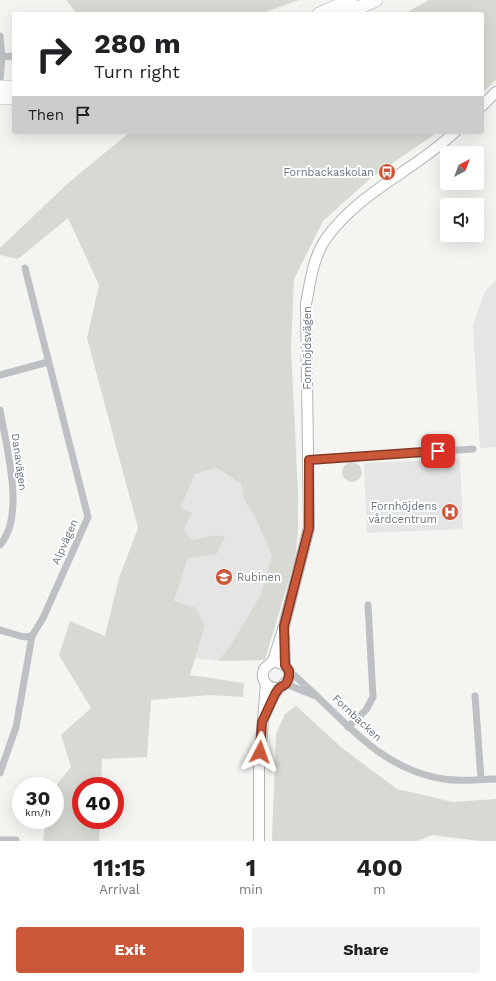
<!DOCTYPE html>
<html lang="en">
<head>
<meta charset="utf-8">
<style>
	:root { --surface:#fff; --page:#f2f2f2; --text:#202124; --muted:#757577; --accent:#cb5739 }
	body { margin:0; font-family:"Work Sans",sans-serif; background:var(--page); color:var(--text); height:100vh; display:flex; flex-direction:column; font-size:15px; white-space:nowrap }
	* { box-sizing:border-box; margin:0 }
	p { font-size:13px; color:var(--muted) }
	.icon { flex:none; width:22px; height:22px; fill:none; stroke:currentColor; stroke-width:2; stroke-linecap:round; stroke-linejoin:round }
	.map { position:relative; height:841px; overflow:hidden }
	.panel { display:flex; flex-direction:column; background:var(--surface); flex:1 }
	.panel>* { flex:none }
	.top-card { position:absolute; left:12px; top:12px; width:472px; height:122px; border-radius:4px; box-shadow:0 4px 16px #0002; background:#fff; color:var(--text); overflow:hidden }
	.needle { width:26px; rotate:41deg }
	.fabs { position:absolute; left:440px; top:146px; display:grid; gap:8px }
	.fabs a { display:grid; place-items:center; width:44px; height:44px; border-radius:4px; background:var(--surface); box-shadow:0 4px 16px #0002; font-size:20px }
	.speed { position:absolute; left:12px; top:777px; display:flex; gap:8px; font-size:20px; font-weight:700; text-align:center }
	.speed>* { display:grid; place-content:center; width:52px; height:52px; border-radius:50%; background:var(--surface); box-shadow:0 4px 16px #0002; line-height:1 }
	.speed small { font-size:10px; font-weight:400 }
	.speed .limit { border:6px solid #d22; background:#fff; color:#111 }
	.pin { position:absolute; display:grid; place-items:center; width:34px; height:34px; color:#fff; margin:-17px; border-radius:8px; box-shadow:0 2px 6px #0006 }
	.me { position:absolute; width:44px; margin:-22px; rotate:4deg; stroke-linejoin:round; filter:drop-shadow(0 0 3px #0008) }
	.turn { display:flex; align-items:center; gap:14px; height:84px; padding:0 16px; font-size:18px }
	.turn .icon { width:52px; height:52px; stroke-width:2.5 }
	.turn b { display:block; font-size:28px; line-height:34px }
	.then { display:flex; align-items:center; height:38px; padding:0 16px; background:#0003; gap:8px; font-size:15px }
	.eta { display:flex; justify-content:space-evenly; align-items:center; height:68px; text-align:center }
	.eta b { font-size:24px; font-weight:700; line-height:28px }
	.cta { display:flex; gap:8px; margin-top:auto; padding:8px 16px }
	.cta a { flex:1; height:46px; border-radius:4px; background:var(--accent); color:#fff; font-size:16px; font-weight:700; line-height:46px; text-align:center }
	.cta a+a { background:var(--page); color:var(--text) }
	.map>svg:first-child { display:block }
	.built { fill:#e4e5e4 }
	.green { fill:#d6dad2 }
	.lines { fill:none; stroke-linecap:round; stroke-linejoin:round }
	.secondary-casing { stroke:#b0b5b8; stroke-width:12 }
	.highway-casing { stroke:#b1b4b6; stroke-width:14 }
	.street { stroke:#bec1c4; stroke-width:7 }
	.secondary { stroke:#fff; stroke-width:10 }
	.highway { stroke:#fff; stroke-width:13 }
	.route-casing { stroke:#843925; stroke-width:10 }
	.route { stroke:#cb5739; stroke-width:7 }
	.labels { text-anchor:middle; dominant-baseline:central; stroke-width:4; stroke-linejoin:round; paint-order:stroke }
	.poi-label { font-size:11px; fill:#67747e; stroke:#fff; text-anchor:end }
	.street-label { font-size:11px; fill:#67747e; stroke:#fff }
</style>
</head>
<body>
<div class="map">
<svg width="496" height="841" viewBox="0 0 496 841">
	<rect width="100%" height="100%" fill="#f4f4f1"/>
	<!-- built -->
	<g class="built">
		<path d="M496 280V447L480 448 473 325 485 291Z"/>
		<path d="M460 459 463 529 367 533 364 463Z"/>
		<path d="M217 468 241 484 244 500 254 515 272 556 260 596 230 646 218 661 195 658 205 626 174 601 188 558 216 555V535L192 540 184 530 191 513 181 507 195 474Z"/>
	</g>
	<!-- green -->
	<g class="green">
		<path d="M66 0H299L260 14H77Z"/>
		<path d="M429 0H496V80L482 93V14H404Z"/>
		<path d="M130 132H438L372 177 323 221 294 279 291 348 298 493V532L295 559 265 660 218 661 230 646 260 596 272 556 254 515 244 500 241 484 217 468 195 474 181 507 192 513 184 530 192 540 216 535 225 537 216 555 188 558 174 601 196 608 205 626 190 675 244 683 243 697 210 695 151 700 147 757 102 759 101 786H81V820H100L99 841H43L46 820H55V787L71 767 61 735 91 708 59 655 70 621 105 636 119 578 138 528 87 338 99 285 68 218 18 259 0 255V248L67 184Z"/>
		<circle cx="352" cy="472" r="10"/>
		<path d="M296 706 342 748 397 789 453 802 496 799V841H480L432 835 417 841H272L276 734 285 714Z"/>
	</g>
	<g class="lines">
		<!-- secondary casing -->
		<g class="secondary-casing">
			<g id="secondary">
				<path d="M482 106 496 92"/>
				<path d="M284 637 285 665"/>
				<path d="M273 661 284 626 309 528 306 304C310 283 313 258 325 240 358 192 414 171 455 132"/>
				<path d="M265 715C268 708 271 700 275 694 281 683 297 681 285 665L273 661 264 669C260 680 267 689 279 688"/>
				<path d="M259 841V767L266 684"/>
			</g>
		</g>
		<!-- highway casing -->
		<g class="highway-casing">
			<g id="highway">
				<path d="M319 14 351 0"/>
				<path d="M345 14 376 0"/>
				<path d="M0 87H14"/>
				<path d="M0 98H14"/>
			</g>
		</g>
		<!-- street -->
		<g class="street">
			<path d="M0 36 2 57 0 79"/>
			<path d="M0 57 14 56"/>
			<path d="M0 375 48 362"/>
			<path d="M0 410C6 446 26 516 0 545"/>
			<path d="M309 460 473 449"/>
			<path d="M0 630 24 637 32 636"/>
			<path d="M289 671C339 712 375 769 444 779 461 782 479 779 496 779"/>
			<path d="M286 684 313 695"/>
			<path d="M475 696 481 779"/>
			<path d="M348 727 366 710 373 697 368 605"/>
			<path d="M0 773 16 727 32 636 43 618 88 517 25 268"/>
			<path d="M0 840H16"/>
		</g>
		<!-- secondary -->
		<use href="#secondary" class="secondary"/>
		<!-- highway -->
		<use href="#highway" class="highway"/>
	</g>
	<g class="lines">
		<!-- route casing -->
		<g class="route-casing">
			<path id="route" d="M260 752 262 722 275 694 279 688 286 684 289 677V671L285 665 284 626 309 528V460L438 451"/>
		</g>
		<!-- route -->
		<use href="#route" class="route"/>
	</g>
	<!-- icons -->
	<defs>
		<g id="bus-disc" transform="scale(0.9)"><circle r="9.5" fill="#cb5739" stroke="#fff"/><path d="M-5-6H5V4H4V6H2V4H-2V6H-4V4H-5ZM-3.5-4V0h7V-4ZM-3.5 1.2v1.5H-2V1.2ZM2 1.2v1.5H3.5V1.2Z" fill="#fff"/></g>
		<g id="hospital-disc" transform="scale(0.9)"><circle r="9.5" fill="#cb5739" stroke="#fff"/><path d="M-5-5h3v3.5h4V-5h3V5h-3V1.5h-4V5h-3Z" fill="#fff"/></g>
		<g id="school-disc" transform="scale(0.9)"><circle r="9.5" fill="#cb5739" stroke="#fff"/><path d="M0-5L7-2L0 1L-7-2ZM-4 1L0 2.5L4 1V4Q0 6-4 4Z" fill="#fff"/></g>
	</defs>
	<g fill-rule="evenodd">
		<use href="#bus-disc" x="387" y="172"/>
		<use href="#hospital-disc" x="450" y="512"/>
		<use href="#school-disc" x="224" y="577"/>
	</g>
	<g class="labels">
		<!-- poi labels -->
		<g class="poi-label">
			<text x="374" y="172">Fornbackaskolan</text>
			<text x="437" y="506">Fornhöjdens<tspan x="437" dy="13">vårdcentrum</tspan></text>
			<text x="237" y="577" text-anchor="start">Rubinen</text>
		</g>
		<!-- street labels -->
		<g class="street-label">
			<text transform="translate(307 348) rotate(-90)">Fornhöjdsvägen</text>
			<text transform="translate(19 462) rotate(82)">Danavägen</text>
			<text transform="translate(65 542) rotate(-66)">Alpvägen</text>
			<text transform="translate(357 718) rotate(43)">Fornbacken</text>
		</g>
	</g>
</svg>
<div class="fabs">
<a><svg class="needle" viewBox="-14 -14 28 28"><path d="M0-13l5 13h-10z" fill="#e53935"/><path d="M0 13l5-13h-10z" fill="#757577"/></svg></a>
<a><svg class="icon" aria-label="sound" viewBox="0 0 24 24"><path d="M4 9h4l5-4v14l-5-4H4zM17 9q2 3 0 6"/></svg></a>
</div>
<div class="speed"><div>30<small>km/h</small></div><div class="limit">40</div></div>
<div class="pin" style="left:438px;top:451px;background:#d93025"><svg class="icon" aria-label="arrive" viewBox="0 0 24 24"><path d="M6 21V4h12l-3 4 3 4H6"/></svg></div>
<svg class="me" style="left:260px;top:752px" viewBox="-20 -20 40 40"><path d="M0-17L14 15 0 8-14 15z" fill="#cb5739" stroke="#fff" stroke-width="4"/></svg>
<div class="top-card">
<div class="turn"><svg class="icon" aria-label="right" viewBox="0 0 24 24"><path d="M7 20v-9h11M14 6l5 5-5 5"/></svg><div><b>280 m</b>Turn right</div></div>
<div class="then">Then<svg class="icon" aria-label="arrive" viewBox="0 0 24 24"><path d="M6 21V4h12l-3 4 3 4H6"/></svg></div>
</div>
</div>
<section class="panel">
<div class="eta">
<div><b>11:15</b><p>Arrival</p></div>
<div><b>1</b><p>min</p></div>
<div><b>400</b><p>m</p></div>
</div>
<div class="cta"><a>Exit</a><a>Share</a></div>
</section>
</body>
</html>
